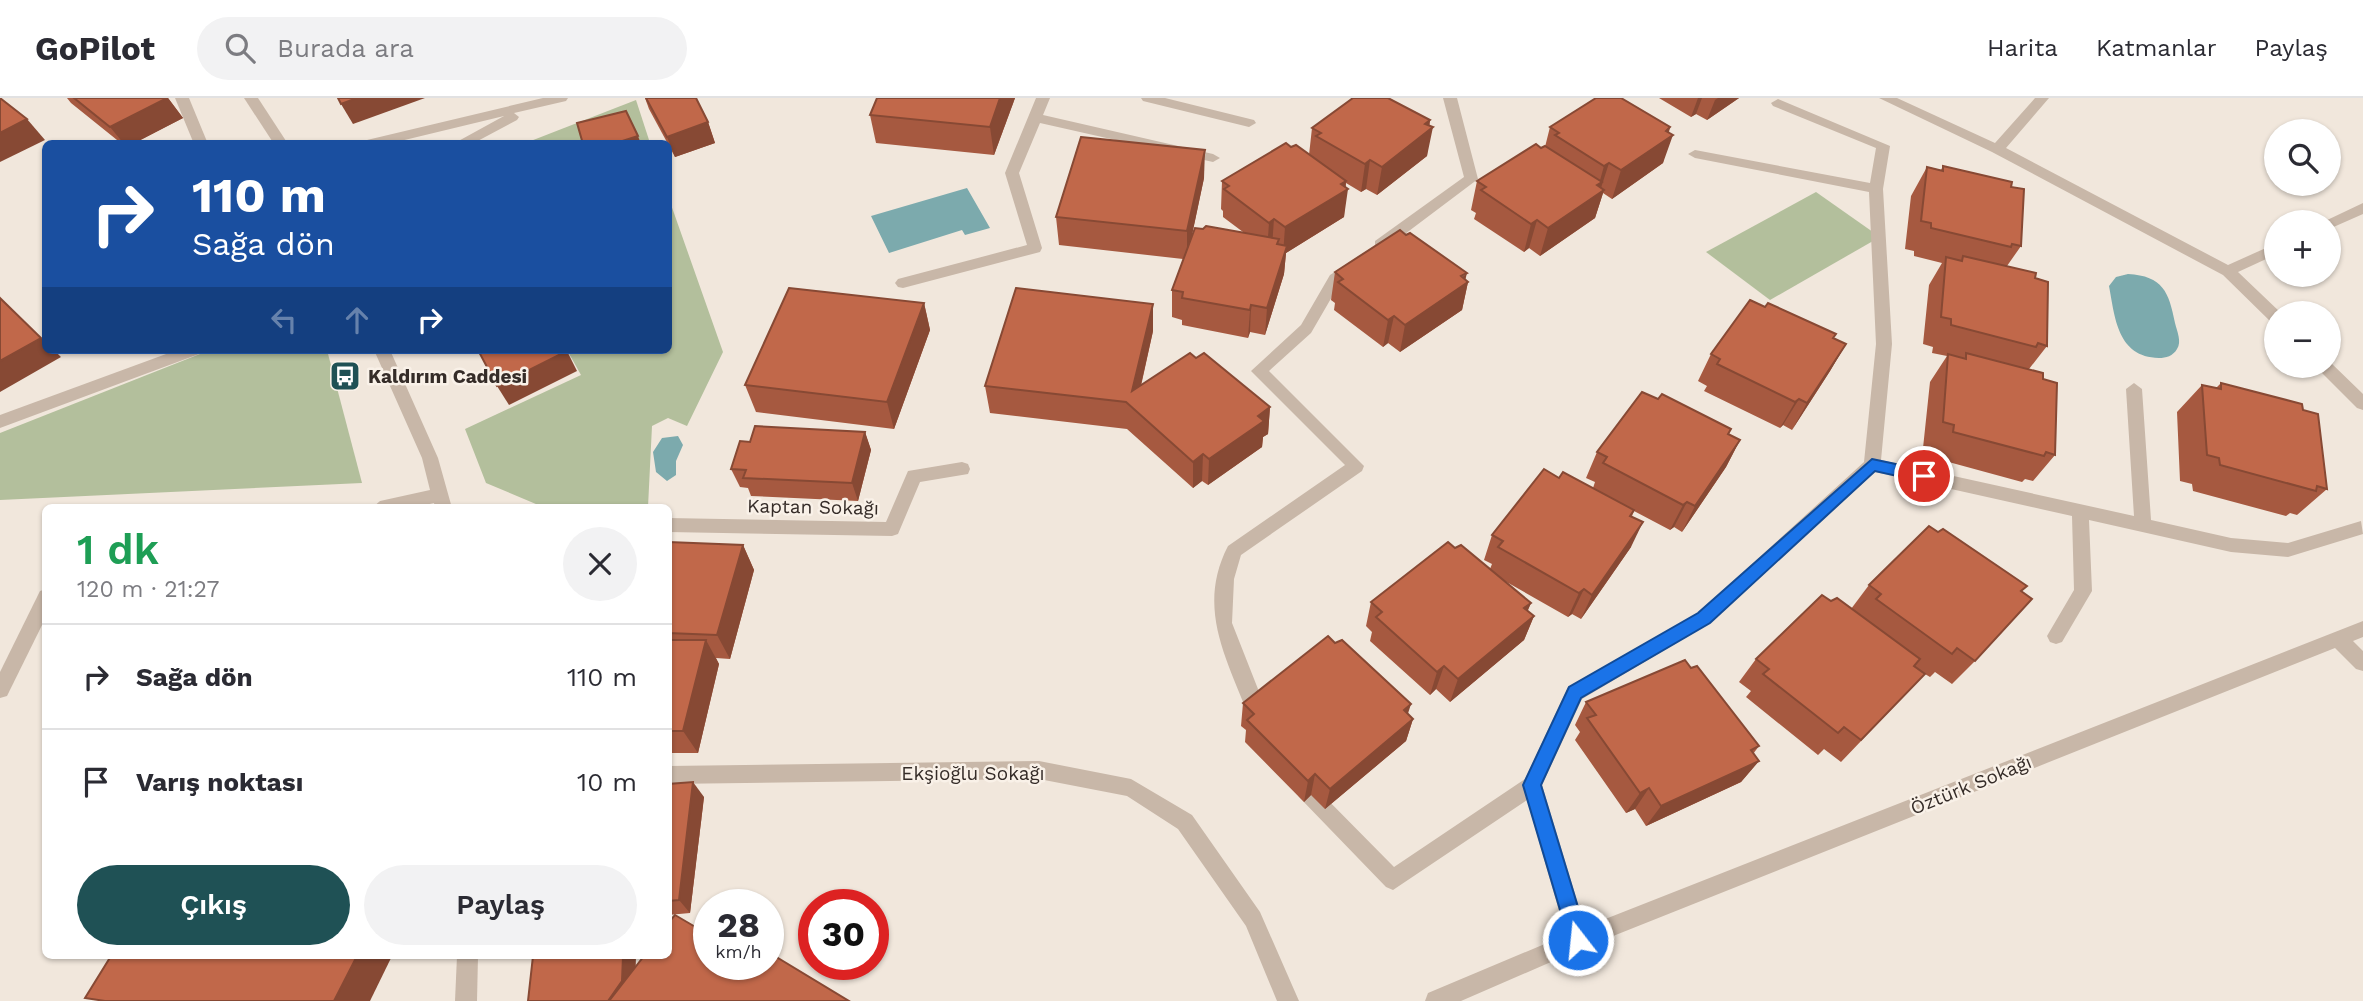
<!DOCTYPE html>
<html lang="tr">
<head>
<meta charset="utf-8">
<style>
	:root { --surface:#fff; --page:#f2f2f3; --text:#2b2b33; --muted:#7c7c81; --line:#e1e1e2; --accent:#1f5155 }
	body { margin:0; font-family:"Work Sans",sans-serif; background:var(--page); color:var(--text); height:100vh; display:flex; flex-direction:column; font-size:26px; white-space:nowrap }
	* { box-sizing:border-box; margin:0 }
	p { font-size:23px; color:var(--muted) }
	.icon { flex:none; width:38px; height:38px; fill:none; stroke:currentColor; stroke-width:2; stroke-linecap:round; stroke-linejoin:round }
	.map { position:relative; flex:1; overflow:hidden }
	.details { position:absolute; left:42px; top:406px; width:630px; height:455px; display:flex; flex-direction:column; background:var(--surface); border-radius:10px; box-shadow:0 2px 5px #0004 }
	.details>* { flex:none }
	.banner { position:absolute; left:42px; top:42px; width:630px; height:214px; border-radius:10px; box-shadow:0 2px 5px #0004; background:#1a4fa0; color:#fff; overflow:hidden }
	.buttons { position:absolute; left:2264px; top:21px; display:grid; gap:14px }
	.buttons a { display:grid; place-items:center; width:77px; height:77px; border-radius:50%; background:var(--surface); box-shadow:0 2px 5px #0004; font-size:35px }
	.speed { position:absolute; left:693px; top:791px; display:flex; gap:14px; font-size:35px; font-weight:700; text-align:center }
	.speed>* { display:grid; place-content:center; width:91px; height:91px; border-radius:50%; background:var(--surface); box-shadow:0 2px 5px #0004; line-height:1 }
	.speed small { font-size:18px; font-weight:400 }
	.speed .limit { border:10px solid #d22; background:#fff; color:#111 }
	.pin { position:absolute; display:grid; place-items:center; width:60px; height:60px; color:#fff; margin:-30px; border:4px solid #fff; border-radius:50%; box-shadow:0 2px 7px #0007 }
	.me { position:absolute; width:77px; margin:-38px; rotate:344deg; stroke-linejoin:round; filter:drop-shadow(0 0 5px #0008) }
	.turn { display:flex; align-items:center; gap:24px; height:147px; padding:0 35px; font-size:32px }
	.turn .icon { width:91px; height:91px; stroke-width:2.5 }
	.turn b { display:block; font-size:49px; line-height:60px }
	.lanes { display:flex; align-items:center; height:66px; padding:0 35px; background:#0003; justify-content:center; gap:35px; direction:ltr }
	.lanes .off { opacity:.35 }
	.round { display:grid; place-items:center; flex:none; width:74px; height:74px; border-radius:37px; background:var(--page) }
	.headline { display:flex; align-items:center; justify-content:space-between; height:119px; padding:0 35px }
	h1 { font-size:42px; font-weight:600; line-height:52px; color:#1e9e55 }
	.button { display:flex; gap:14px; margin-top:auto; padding:14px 35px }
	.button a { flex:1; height:80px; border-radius:42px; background:var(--accent); color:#fff; font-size:28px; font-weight:600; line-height:80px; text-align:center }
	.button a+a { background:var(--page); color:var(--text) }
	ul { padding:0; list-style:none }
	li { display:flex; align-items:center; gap:21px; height:105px; padding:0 35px; border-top:2px solid var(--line) }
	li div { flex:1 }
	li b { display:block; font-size:26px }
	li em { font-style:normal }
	header { display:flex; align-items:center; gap:42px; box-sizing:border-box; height:98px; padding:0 35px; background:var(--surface); border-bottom:2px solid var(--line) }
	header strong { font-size:33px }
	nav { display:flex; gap:38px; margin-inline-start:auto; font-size:24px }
	.search { width:490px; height:63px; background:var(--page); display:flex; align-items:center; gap:18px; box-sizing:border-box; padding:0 24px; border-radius:38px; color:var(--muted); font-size:26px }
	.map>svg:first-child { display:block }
	.green { fill:#b3bf9c }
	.water { fill:#7caaad }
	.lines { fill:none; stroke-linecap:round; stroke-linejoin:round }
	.minor { fill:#c8b7a8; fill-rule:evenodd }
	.wall { fill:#a65940 }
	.shaded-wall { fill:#874934 }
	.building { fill:#c1684a; stroke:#874934; stroke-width:2 }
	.route { fill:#1a73e8; stroke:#114b97; stroke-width:2 }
	.labels { text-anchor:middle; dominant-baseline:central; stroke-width:5; stroke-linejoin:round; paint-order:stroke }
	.poi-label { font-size:19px; font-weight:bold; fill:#352c28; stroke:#f9f1e8; text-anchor:start }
	.street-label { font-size:19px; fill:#352c28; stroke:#f9f1e8 }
</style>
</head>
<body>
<header>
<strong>GoPilot</strong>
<div class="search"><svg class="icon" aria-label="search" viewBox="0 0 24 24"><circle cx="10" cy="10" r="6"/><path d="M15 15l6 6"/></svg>Burada ara</div>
<nav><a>Harita</a><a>Katmanlar</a><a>Paylaş</a></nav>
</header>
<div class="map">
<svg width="2363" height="903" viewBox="0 0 2363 903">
	<rect width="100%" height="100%" fill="#f1e7dc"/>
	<!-- green -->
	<g class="green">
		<path d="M636 2 650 45 523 46Z"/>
		<path d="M1816 94 1880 139 1770 202 1706 154Z"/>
		<path d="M669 101 723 254 687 328 668 320 652 328 648 409H543L486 385 465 331 581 277 567 252H668Z"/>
		<path d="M210 252H327L362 385 0 402V335Z"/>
	</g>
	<!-- water -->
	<g class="water">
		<path d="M967 90 990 130 965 137 962 132 889 155 871 118Z"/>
		<path d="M2128 176C2163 178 2169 194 2175 225 2177 233 2182 244 2177 251 2173 258 2166 260 2159 260 2117 259 2115 219 2109 188L2116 179Z"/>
		<path d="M678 338 683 347 676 363V377L667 383 656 374 653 354 662 340Z"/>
	</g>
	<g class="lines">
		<!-- minor -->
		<g class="minor">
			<path d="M175 0H189L208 46H194Z"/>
			<path d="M244 0H258L288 46H274Z"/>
			<path d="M543 0H568L566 3 514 15 519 19 517 22 472 46H453L504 18 388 46H360L367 42Z"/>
			<path d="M1036 0H1050L1043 17 1213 56 1220 60 1213 64 1040 25 1019 75 1042 150 1040 154 903 190 898 189 895 185 898 181 1027 147 1005 75Z"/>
			<path d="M1141 0H1165L1254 22 1256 25 1249 29 1143 3Z"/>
			<path d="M1443 0H1457L1478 81 1385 151H1375V143L1464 79Z"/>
			<path d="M1879 0H1897L1995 45 2035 0H2049L2006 50 2228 167 2277 145V156L2238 174 2281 215H2277V226L2272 225 2223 177 1992 54Z"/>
			<path d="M1778 1 1890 48 1883 91 1892 246 1881 362 2134 418 2126 291 2134 285 2142 291 2151 422 2231 440 2288 445 2361 423 2363 436 2288 459 2231 454 2089 422 2092 493 2062 544 2056 546 2050 544 2047 538 2074 492 2072 418 1875 374 1710 525 1582 601 1542 687 1585 829 2363 523V539L2353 543 2363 553V573L2356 571 2335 550 1583 850 1461 903H1425L1428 895 1566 837 1527 702 1393 792 1386 789 1299 699 1296 693 1299 687 1306 684 1313 687 1394 769 1525 681 1568 589 1698 515 1864 364 1876 246 1869 94 1695 60 1688 56 1695 52 1870 85 1876 50 1773 8 1771 5Z"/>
			<path d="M2363 105V116L2329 131V124H2323Z"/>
			<path d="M1352 163 1359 168 1340 185 1311 235 1269 273 1364 368 1362 373 1241 457 1234 481 1232 525 1269 619 1266 625 1259 628 1252 625 1249 619C1227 561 1196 510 1228 448L1345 367 1251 273 1301 227 1330 177Z"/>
			<path d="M177 252H201L199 256 0 330V317Z"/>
			<path d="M374 252H390L438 360 452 410H435L434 405 412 410H372L380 403 430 392 422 360Z"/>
			<path d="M2329 263 2363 296V312L2357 310 2319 272 2317 268H2329Z"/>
			<path d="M962 364 968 366 970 371 968 376 920 384 898 436 892 438 668 434V420L886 424 908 373Z"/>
			<path d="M46 491V519L7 598 0 600V574L40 493Z"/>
			<path d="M1039 663 1131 681 1192 717 1260 814 1299 903H1277L1246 828 1178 731 1127 698 1039 681 668 686V668Z"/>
			<path d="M457 858H478L477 903H455Z"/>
		</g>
	</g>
	<!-- wall -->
	<g class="wall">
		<path d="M67 0H168L183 20 136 44 138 46H122L71 5Z"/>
		<path d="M645 0H696L708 24 715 45 675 59 649 11Z"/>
		<path d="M877 0H1015L994 57 876 45 870 17Z"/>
		<path d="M1659 0H1739L1707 22 1696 16 1691 19Z"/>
		<path d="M1430 22 1427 58 1377 97 1366 91 1361 94 1346 85 1344 119 1286 155 1284 176 1265 237 1250 234 1248 240 1182 227V222L1172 219V192L1183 161 1059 147 1056 119 1204 80 1191 141 1203 131 1243 134 1223 119V113L1221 111 1222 83 1291 49 1309 57 1312 30Z"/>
		<path d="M1550 29H1670L1663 65 1612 101 1603 95 1595 120 1540 158 1529 150 1524 154 1474 121 1476 115 1471 112 1477 83 1545 49Z"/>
		<path d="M1943 68 2011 89 2021 148 2007 168 2035 180 2047 248 2029 271 2043 281 2055 357 2033 383 2025 381 2022 384 1934 360V354L1923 350 1930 284 1947 258 1932 255 1933 249 1923 246 1929 187 1942 165 1914 158V153L1905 151 1911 98 1927 69 1941 72Z"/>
		<path d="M1335 174 1465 181 1468 184 1462 212 1400 254 1388 245 1383 249 1334 212 1335 205 1331 202Z"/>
		<path d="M924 205 930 232 894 331 756 314 745 287Z"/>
		<path d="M1153 233 1141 288 1196 260 1270 309 1268 336 1263 339 1262 349 1208 387 1202 383 1193 390 1127 331 990 315 985 288Z"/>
		<path d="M1834 240 1846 246 1830 273 1792 332 1783 327 1780 330 1704 293 1707 288 1698 283 1711 256Z"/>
		<path d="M2221 285 2303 312 2327 391 2297 417 2290 415 2286 418 2193 393 2192 386 2180 383 2177 314 2202 287 2216 290Z"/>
		<path d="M865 334 871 352 858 403 751 398 748 390 740 389 731 371Z"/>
		<path d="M1728 336 1740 342 1726 369 1682 434 1674 429 1670 432 1634 413 1632 418 1631 449 1581 521 1572 516 1568 519 1503 482 1531 505 1527 513 1534 518 1524 542 1450 604 1436 591 1430 597 1370 543 1372 534 1366 528 1371 504 1455 450 1490 471 1492 466 1484 462 1492 437 1559 380 1593 390 1595 384 1586 380 1597 354Z"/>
		<path d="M668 444 743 447 754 472 730 561 716 560 719 566 698 655H668Z"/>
		<path d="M1869 487 2021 494 1975 563 1952 586 1935 574 1930 579 1925 576 1841 664 1824 651 1818 657 1746 599 1751 593 1739 584 1756 561 1831 503 1851 511Z"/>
		<path d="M1691 570 1759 648 1753 656 1759 663 1741 684 1646 728 1635 711 1626 715 1575 642 1580 634 1575 627 1586 604Z"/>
		<path d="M1243 605 1408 616 1413 621 1406 643 1325 711 1311 697 1304 704 1245 644 1246 632 1241 628Z"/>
		<path d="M668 686 704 699 690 815 668 817Z"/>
	</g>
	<!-- shaded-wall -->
	<g class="shaded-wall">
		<path d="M167 0H168L183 20 133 46H124L110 29Z"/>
		<path d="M357 0H425L353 26 341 6Z"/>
		<path d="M1000 0H1015L994 57 990 29Z"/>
		<path d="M1698 0H1702L1696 16 1691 19Z"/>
		<path d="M1718 0H1739L1707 22 1715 2Z"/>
		<path d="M27 21 45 42 0 64V35Z"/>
		<path d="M1430 22 1428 33 1433 29 1427 58 1377 97 1382 69Z"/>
		<path d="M708 24 715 45 675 59 667 39Z"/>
		<path d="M1670 29 1666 42 1673 37 1663 65 1612 101 1621 72Z"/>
		<path d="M638 38 641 46H613Z"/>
		<path d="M1205 52 1204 80 1187 161V133Z"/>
		<path d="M1370 62 1366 91 1361 94 1365 66Z"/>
		<path d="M1609 65 1600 93 1604 92 1595 120 1540 158 1548 130 1599 86 1604 68Z"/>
		<path d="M1346 83 1345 93 1348 91 1344 119 1286 155 1284 176 1265 237 1267 210 1283 157 1285 129Z"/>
		<path d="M1274 121 1272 149 1267 153 1269 125Z"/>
		<path d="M1537 122 1529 150 1524 154 1531 126Z"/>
		<path d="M1467 175 1464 187 1468 184 1462 212 1400 254 1405 227Z"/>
		<path d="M924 205 930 232 894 331 887 304Z"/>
		<path d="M1153 206V233L1135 313 1132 293Z"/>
		<path d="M1251 207 1250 234 1248 240 1250 212Z"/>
		<path d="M1394 218 1388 245 1383 249 1388 222Z"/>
		<path d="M41 240 46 244V252H54L61 259 0 294V263Z"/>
		<path d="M1846 246 1830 273 1792 332 1807 305Z"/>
		<path d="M567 253 577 273 509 307 497 288Z"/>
		<path d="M1799 301 1783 327 1780 330 1795 304Z"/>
		<path d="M1270 309 1268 336 1263 339 1262 349 1208 387 1209 361 1258 318Z"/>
		<path d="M865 334 871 352 858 403 852 385Z"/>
		<path d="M1740 342 1726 369 1682 434 1695 408Z"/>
		<path d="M1203 356 1202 383 1193 390V364Z"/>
		<path d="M1687 404 1674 429 1670 432 1683 407Z"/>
		<path d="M1643 424 1631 449 1581 521 1592 497Z"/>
		<path d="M743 447 754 472 730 561 717 537Z"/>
		<path d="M1584 491 1572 516 1568 519 1579 495Z"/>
		<path d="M1531 505 1521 529 1534 518 1524 542 1450 604 1458 581 1524 510Z"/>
		<path d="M706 542 719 566 698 655 683 633Z"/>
		<path d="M1444 568 1436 591 1430 597 1437 574Z"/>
		<path d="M1411 606 1404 628 1413 621 1406 643 1325 711 1330 691 1404 612Z"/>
		<path d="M1759 663 1741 684 1646 728 1661 708Z"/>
		<path d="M1315 676 1311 697 1304 704 1308 683Z"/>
		<path d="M693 684 704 699 690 815 679 802Z"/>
		<path d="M1649 690 1635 711 1626 715 1640 695Z"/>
		<path d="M357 858H392L370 903H334Z"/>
		<path d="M623 858H636L635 895 608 903Z"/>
	</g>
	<!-- building -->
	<g class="building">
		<path d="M0 0 27 21 0 35Z"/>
		<path d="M74 0H167L110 29Z"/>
		<path d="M338 0H357L341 6Z"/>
		<path d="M646 0H696L708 24 667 39Z"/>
		<path d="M877 0H1000L990 29 870 17Z"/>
		<path d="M1353 0H1388L1430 22 1425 26 1433 29 1382 69 1370 62 1365 66 1316 38 1321 35 1312 30Z"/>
		<path d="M1596 0H1621L1670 29 1666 33 1673 37 1621 72 1609 65 1604 68 1555 37 1559 35 1550 29Z"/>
		<path d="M626 13 638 38 613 46H583L577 25Z"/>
		<path d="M1081 39 1205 52 1187 133 1056 119Z"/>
		<path d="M1286 45 1291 49 1296 47 1346 83 1341 86 1348 91 1285 129 1274 121 1269 125 1224 91 1229 88 1222 83Z"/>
		<path d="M1536 46 1541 50 1545 48 1602 84 1597 87 1604 92 1548 130 1537 122 1531 126 1481 92 1486 89 1477 83Z"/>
		<path d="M1943 68 2012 84 2011 89 2024 91 2021 148 2012 146 2011 149 1931 130V125L1921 123 1927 69 1943 73Z"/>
		<path d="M1206 128 1279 141 1277 146 1287 148 1267 210 1251 207 1250 212 1182 200 1183 194 1172 192 1195 130 1203 131Z"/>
		<path d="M1400 132 1406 137 1410 135 1467 175 1461 178 1468 184 1405 227 1394 218 1388 222 1338 184 1343 181 1335 174Z"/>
		<path d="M1963 158 2036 175 2035 180 2048 184 2047 248 2038 245 2036 249 1951 227V221L1941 219 1946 159 1962 163Z"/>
		<path d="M789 190 924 205 887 304 745 287Z"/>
		<path d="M1016 190 1153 206 1132 293 1190 255 1196 260 1204 255 1270 309 1258 318 1264 323 1209 361 1203 356 1193 364 1126 304 985 288Z"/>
		<path d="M0 200 41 240 0 263Z"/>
		<path d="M1750 202 1765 209 1768 205 1836 236 1833 240 1846 246 1807 305 1799 301 1795 304 1717 266 1720 261 1711 256Z"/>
		<path d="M478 252H566L567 253 497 288Z"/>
		<path d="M1966 255 2043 275V281L2057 285 2055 357 2046 354 2044 358 1953 334 1954 327 1943 324 1948 256 1966 261Z"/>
		<path d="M2221 285 2302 306 2303 312 2318 316 2327 391 2317 388 2316 393 2220 367 2219 360 2207 357 2202 287 2221 291Z"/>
		<path d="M1642 294 1658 301 1662 296 1731 331 1728 336 1740 342 1695 408 1687 404 1683 407 1603 365 1607 359 1597 354Z"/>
		<path d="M755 328 865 334 852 385 743 380 746 372 731 371 740 343 750 344Z"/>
		<path d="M1544 371 1559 380 1563 374 1634 412 1630 418 1643 424 1592 497 1584 491 1579 495 1498 449 1503 443 1492 437Z"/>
		<path d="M1929 428 1938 434 1943 431 2027 488 2021 493 2032 501 1975 563 1957 550 1952 556 1876 501 1881 496 1869 487Z"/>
		<path d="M668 444 743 447 717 537 668 535Z"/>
		<path d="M1448 444 1455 450 1461 447 1531 505 1524 510 1534 518 1458 581 1444 568 1437 574 1376 519 1382 514 1371 504Z"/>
		<path d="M1822 497 1831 503 1837 500 1920 561 1914 568 1925 576 1861 642 1844 629 1838 635 1763 576 1769 571 1756 561Z"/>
		<path d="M1328 538 1335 545 1342 542 1411 606 1404 612 1413 621 1330 691 1315 676 1308 683 1247 622 1254 616 1243 605Z"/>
		<path d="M668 542H706L683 633H668Z"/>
		<path d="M1685 562 1691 570 1697 568 1759 648 1751 652 1759 663 1661 708 1649 690 1640 695 1587 620 1596 617 1586 604Z"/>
		<path d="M693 684 679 802 668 803V686Z"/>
		<path d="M675 817 709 837V866H768V854L849 903H609L644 858H668V825Z"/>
		<path d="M111 858H357L334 903H105L85 900Z"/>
		<path d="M533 858H623L622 883 608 903H528Z"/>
	</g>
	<!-- route -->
	<path class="route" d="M1872 361 1924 372 1932 378 1924 384 1875 373 1710 525 1581 600 1541 687 1588 842 1585 849 1578 852 1571 849 1523 687 1569 589 1698 515Z"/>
	<!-- icons -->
	<defs>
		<g id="bus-square" transform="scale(1.575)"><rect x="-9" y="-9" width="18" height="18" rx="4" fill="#1f5155" stroke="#f9f1e8"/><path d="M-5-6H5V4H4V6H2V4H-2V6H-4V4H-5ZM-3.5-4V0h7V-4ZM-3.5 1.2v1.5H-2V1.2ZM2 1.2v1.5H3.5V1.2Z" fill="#fff"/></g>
	</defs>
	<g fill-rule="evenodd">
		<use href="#bus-square" x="345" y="278"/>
	</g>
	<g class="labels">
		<!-- poi labels -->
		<g class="poi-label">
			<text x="368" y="278">Kaldırım Caddesi</text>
		</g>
		<!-- street labels -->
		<g class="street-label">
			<text transform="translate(813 409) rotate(1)">Kaptan Sokağı</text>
			<text x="973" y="675">Ekşioğlu Sokağı</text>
			<text transform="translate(1971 687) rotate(-22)">Öztürk Sokağı</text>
		</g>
	</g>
</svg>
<div class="buttons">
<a><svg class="icon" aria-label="search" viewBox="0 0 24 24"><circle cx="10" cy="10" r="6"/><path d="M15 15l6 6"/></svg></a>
<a>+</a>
<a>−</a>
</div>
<div class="speed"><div>28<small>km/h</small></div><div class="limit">30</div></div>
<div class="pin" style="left:1924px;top:378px;background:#d93025"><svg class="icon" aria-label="arrive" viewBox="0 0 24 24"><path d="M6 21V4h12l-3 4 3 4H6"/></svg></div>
<svg class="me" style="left:1578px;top:842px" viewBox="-20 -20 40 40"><circle r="17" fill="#1a73e8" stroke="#fff" stroke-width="3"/><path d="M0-11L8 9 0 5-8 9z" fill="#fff"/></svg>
<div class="banner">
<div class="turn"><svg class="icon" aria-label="right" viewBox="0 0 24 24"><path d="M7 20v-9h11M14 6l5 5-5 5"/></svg><div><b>110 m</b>Sağa dön</div></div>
<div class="lanes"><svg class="icon off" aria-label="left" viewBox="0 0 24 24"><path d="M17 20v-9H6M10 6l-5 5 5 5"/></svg><svg class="icon off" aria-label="ahead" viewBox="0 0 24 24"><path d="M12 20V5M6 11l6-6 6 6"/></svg><svg class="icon" aria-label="right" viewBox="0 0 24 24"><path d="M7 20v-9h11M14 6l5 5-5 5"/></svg></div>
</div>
<section class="details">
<div class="headline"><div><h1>1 dk</h1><p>120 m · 21:27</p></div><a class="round"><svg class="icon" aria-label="close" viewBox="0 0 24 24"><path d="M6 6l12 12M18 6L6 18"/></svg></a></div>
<ul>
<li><svg class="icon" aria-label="right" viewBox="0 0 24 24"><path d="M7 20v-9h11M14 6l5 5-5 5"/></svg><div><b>Sağa dön</b></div><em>110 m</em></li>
<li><svg class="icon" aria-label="arrive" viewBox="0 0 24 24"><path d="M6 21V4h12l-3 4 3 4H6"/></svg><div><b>Varış noktası</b></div><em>10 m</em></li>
</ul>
<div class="button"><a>Çıkış</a><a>Paylaş</a></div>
</section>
</div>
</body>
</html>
